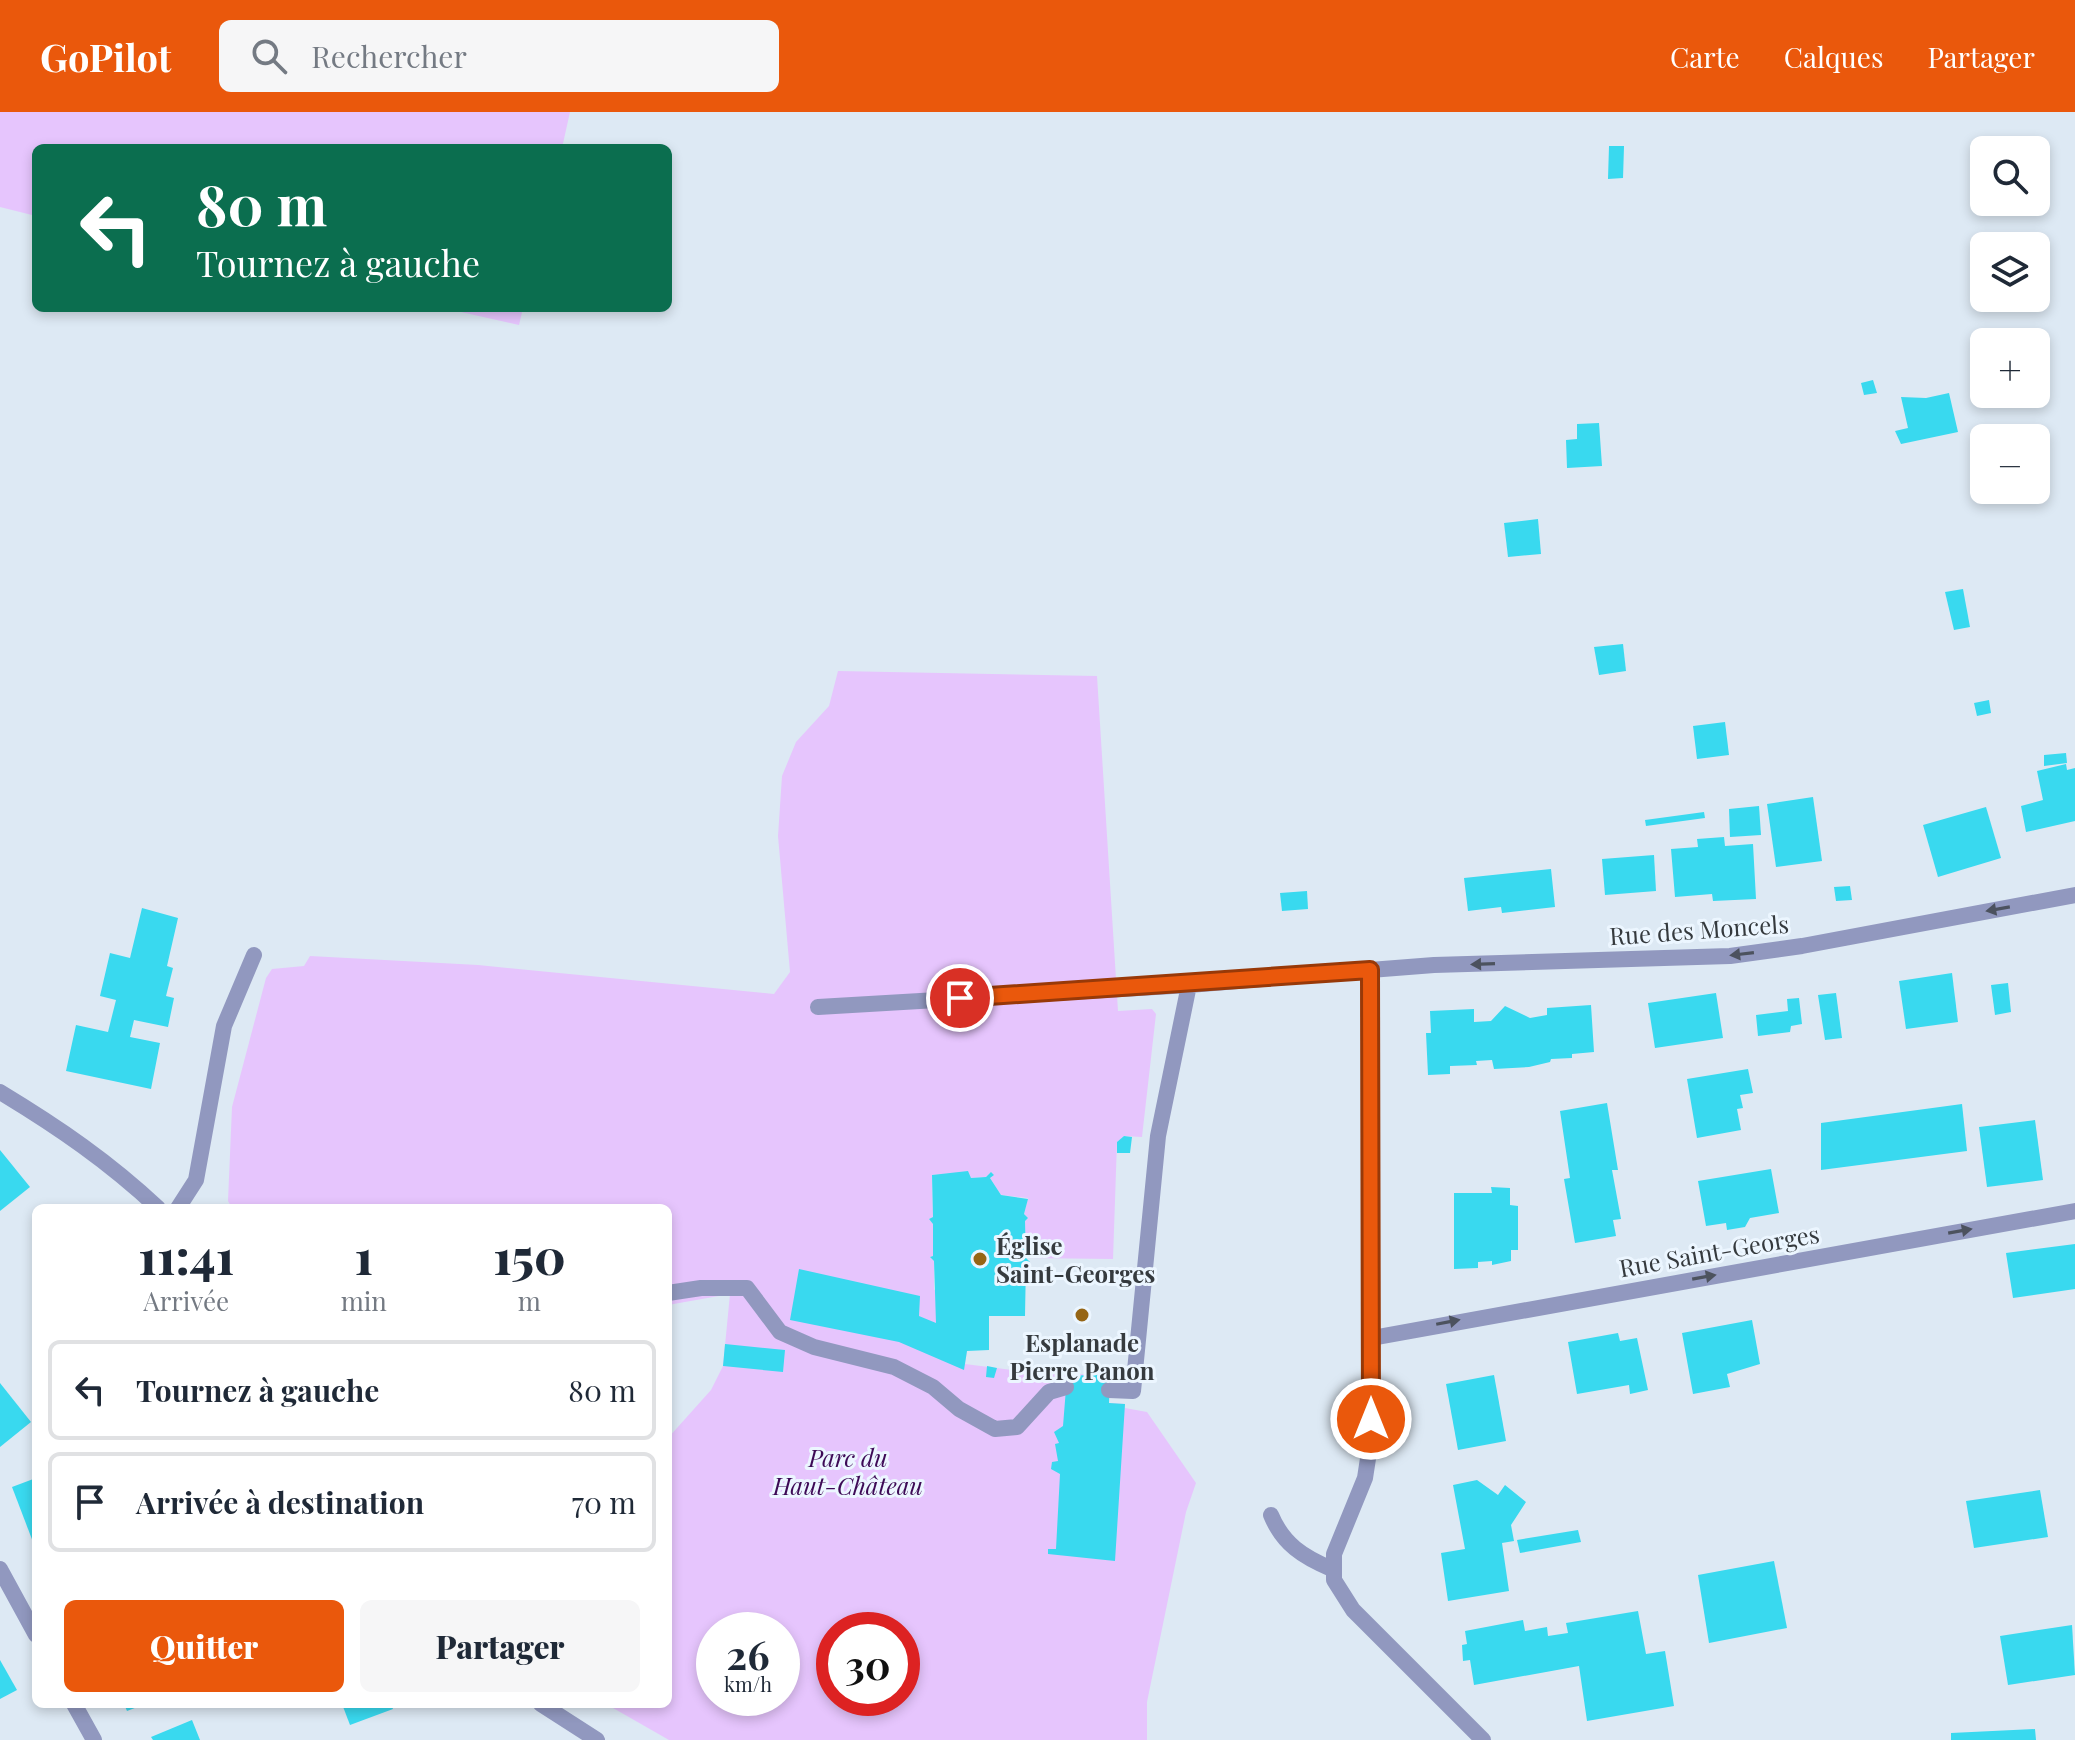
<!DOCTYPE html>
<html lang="fr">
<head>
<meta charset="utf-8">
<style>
	:root { --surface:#fff; --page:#f6f6f7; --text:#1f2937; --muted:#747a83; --line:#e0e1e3; --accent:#ea580c }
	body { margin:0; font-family:"Playfair Display",serif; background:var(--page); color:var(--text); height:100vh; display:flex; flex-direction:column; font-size:30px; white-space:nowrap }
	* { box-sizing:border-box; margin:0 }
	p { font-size:26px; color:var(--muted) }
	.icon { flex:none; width:44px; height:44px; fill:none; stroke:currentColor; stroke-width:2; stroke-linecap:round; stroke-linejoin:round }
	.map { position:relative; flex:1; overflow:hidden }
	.sheet { position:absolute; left:32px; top:1092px; width:640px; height:504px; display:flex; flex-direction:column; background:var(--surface); border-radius:12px; box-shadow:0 4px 12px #0003 }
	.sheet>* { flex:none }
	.top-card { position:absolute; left:32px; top:32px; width:640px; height:168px; border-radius:12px; box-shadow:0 4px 12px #0003; background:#0b6e4f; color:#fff; overflow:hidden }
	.controls { position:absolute; left:1970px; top:24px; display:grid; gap:16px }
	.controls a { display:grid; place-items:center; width:80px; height:80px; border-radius:12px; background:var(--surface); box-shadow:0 4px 12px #0003; font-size:40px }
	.speed { position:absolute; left:696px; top:1500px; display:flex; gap:16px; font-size:40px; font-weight:700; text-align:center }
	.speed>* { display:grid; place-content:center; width:104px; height:104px; border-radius:50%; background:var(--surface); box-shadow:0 4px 12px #0003; line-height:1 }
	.speed small { font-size:20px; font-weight:400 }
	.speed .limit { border:12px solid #d22; background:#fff; color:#111 }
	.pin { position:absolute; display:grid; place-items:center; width:68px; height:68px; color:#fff; margin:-34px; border:4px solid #fff; border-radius:50%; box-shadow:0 2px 8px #0007 }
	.me { position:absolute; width:88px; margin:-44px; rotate:0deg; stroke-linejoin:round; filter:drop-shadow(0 0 6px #0008) }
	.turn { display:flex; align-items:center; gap:28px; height:168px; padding:0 32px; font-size:36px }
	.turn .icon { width:104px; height:104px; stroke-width:2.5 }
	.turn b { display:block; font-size:56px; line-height:68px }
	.eta { display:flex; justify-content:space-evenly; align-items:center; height:136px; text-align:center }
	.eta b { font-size:48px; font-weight:800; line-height:56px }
	.button { display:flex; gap:16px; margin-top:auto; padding:16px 32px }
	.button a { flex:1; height:92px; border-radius:12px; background:var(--accent); color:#fff; font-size:32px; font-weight:800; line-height:92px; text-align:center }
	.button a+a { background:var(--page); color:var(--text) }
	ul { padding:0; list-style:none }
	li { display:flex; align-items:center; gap:24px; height:100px; margin:0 16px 12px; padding:0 16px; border:4px solid var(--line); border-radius:12px }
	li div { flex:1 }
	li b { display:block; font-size:30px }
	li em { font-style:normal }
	header { display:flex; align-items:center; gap:48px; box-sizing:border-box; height:112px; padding:0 40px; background:var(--accent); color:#fff }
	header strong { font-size:38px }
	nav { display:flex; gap:44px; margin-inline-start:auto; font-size:28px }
	.search { width:560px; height:72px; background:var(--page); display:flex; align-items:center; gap:20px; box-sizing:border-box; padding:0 28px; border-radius:12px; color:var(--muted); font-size:30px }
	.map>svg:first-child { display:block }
	.green { fill:#e6c5fd; fill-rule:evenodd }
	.building { fill:#39d9ef }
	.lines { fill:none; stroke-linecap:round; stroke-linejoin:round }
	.lane { stroke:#9198bf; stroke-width:16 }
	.street { stroke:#9198bf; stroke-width:16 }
	.oneway { fill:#4c525e }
	.route-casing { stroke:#983908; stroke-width:20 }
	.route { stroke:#ea580c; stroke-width:14 }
	.poi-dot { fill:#956515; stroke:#ecf6ff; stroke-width:3 }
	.labels { text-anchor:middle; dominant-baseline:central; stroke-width:6; stroke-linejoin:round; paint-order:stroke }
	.street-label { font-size:24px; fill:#353a3e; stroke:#ecf6ff }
	.poi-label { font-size:24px; font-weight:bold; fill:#353a3e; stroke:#ecf6ff; text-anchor:start }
	.park-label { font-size:24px; font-style:italic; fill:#3d0a56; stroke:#ecf6ff }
</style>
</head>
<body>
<header>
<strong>GoPilot</strong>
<div class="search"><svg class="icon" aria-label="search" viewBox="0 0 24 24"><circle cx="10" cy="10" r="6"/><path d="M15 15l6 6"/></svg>Rechercher</div>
<nav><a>Carte</a><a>Calques</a><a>Partager</a></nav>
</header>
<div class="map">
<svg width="2075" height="1628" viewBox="0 0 2075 1628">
	<rect width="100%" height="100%" fill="#dde9f4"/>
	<!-- green -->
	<g class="green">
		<path d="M0 0H570L562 36H36V104L0 95Z"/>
		<path d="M443 196H523L519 213Z"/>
		<path d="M838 559 1097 564 1118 899 1152 897 1156 902 1142 1025 1124 1024 1117 1030 1113 1147 1026 1146 1025 1109 1028 1106 1024 1102 1028 1086 1001 1083 990 1066 992 1060 986 1065 971 1066 968 1060 932 1063 933 1105 929 1107 933 1112V1144L930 1145 934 1149V1177L967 1239 965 1252 1045 1262H1110L1109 1291 1125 1292V1296L1147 1300 1196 1371 1186 1400 1147 1590V1628H669L606 1592H668V1326L711 1278 723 1254 730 1182 668 1193V1096H232L228 1089 232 995 266 866 272 857 304 854 310 844 478 853 774 882 790 860 778 724 782 664 796 630 829 594ZM714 1518H782V1586H714ZM834 1518H902V1586H834Z"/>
	</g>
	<!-- building -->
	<g class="building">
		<path d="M1609 34H1624L1623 66 1608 67Z"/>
		<path d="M1873 268 1877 281 1864 283 1861 271Z"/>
		<path d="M1949 281 1958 320 1901 332 1895 319 1908 316 1901 285 1926 286Z"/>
		<path d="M1599 311 1602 354 1567 356 1566 328 1577 327V312Z"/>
		<path d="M1538 407 1541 442 1508 445 1504 411Z"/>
		<path d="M1963 477 1970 515 1954 518 1945 480Z"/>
		<path d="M1623 532 1626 559 1599 563 1594 535Z"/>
		<path d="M1989 588 1991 601 1977 604 1974 591Z"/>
		<path d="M1725 610 1729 643 1697 647 1693 614Z"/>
		<path d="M2066 641 2067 651 2044 654V643Z"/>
		<path d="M2066 652 2067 658 2075 656V709L2026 720 2021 694 2043 688 2037 659Z"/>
		<path d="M1813 685 1822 749 1776 755 1767 692Z"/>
		<path d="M1759 694 1761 723 1730 725 1729 697Z"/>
		<path d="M1986 695 2001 746 1938 765 1923 713Z"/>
		<path d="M1704 700 1705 706 1646 714 1645 708Z"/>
		<path d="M1724 725 1725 734 1753 732 1756 787 1713 789 1712 782 1675 785 1671 737 1698 735 1697 727Z"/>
		<path d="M1654 743 1656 779 1605 783 1602 747Z"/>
		<path d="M1551 757 1555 795 1502 801 1501 795 1468 799 1464 766Z"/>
		<path d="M1850 774 1852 788 1836 789 1834 775Z"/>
		<path d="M1307 779 1308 797 1282 799 1280 781Z"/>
		<path d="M142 796 178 806 167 854 173 856 166 884 174 886 168 915 134 908 130 925 160 931 151 977 66 959 76 913 108 920 116 888 100 884 110 841 130 846Z"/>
		<path d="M1952 861 1958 910 1906 917 1899 869Z"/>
		<path d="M2008 871 2011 900 1995 903 1991 873Z"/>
		<path d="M1716 881 1723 926 1655 936 1648 891Z"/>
		<path d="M1836 881 1842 926 1825 928 1818 883Z"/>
		<path d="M1799 886 1802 912 1791 914 1790 920 1758 924 1756 903 1788 899 1787 887Z"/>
		<path d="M1591 893 1594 940 1572 942V946L1551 947 1550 950 1529 955 1494 957 1492 948 1476 949 1477 953 1450 954V962L1428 963 1426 921H1431L1430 899 1474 897V910L1491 909 1505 894 1530 906 1547 903V896Z"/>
		<path d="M1748 957 1753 981 1740 983 1743 996 1737 997 1741 1018 1697 1026 1687 967Z"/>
		<path d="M1607 991 1618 1058H1612L1621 1107 1613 1108 1616 1124 1575 1131 1564 1067 1570 1066 1560 999Z"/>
		<path d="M1962 992 1967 1039 1821 1058V1011Z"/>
		<path d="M2035 1008 2043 1068 1987 1075 1979 1015Z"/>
		<path d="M1124 1024 1132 1025 1130 1041H1117V1030Z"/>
		<path d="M0 1038 30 1075 0 1099Z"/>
		<path d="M1771 1057 1779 1101 1750 1106 1745 1115 1727 1118 1726 1111 1706 1114 1698 1069Z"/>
		<path d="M968 1059 971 1066 986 1065 991 1060 994 1063 990 1066 1001 1083 1028 1087 1024 1102 1028 1106 1025 1109 1026 1146 1030 1150H1026L1025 1204H989V1238L967 1239 964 1258 899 1230 790 1208 799 1157 920 1184 919 1204 936 1211 934 1149 930 1145 933 1144V1112L929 1107 933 1105 932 1063Z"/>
		<path d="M1491 1075 1510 1076V1093L1518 1094V1138H1511V1149L1492 1153V1149L1478 1150V1156L1454 1157V1081H1492Z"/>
		<path d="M2075 1132V1177L2013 1186 2006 1141Z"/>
		<path d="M1752 1208 1760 1252 1727 1262 1730 1275 1693 1282 1682 1221Z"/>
		<path d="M1618 1221 1620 1229 1637 1226 1648 1278 1630 1282 1629 1273 1577 1282 1568 1230Z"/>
		<path d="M725 1232 785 1238 783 1260 723 1254Z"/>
		<path d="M987 1254 997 1256 994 1266 986 1265Z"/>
		<path d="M1110 1262 1109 1291 1125 1292 1115 1449 1048 1442V1437H1056L1060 1362 1051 1357 1052 1350 1058 1349 1055 1332 1059 1331 1054 1320 1063 1314 1067 1264Z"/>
		<path d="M1494 1263 1506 1329 1458 1338 1446 1272Z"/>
		<path d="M0 1271 31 1310 0 1335Z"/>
		<path d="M36 1366V1429L33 1430 12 1375Z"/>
		<path d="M1477 1368 1498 1383 1505 1373 1526 1390 1511 1413 1514 1429 1502 1431 1509 1479 1448 1489 1441 1441 1465 1437 1453 1373Z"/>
		<path d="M2040 1378 2048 1425 1974 1436 1966 1389Z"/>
		<path d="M1578 1418 1581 1430 1520 1441 1517 1428Z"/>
		<path d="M1774 1449 1787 1516 1709 1531 1698 1463Z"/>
		<path d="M1638 1499 1646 1542 1665 1539 1674 1594 1587 1609 1579 1554 1474 1573 1470 1548 1463 1549 1462 1533 1467 1532 1465 1519 1523 1508 1525 1519 1547 1515 1548 1524 1568 1521 1566 1511Z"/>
		<path d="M2072 1513 2075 1563 2008 1573 2000 1524Z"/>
		<path d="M0 1548 17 1578 0 1587Z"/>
		<path d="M124 1592H145L127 1599Z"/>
		<path d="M342 1592H391L393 1597 350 1613Z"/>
		<path d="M192 1608 200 1628H153L151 1625Z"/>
		<path d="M2035 1617 2036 1628H1951V1621Z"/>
	</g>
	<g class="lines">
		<!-- lane -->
		<g class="lane">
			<path d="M818 895 1189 873"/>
			<path d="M668 1181 701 1176H747L780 1220 814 1235 894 1255 933 1275 959 1297 995 1317 1017 1315 1049 1280 1066 1275"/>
			<path d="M1109 1278 1133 1279 1158 1024 1189 873 1370 858"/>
			<path d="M1271 1403C1283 1432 1303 1445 1332 1457"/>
		</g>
		<!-- street -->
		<g class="street">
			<path d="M0 980C58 1015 109 1050 158 1096"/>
			<path d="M178 1096 196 1068 224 914 254 843"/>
			<path d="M1372 1226 2075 1099"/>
			<path d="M0 1457 36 1523"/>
			<path d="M74 1592 94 1628"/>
			<path d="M541 1592 597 1628"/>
			<path d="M1483 1628 1353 1498 1334 1468V1442L1365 1366 1369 1340 1370 858 1434 853 1730 844 1802 834 2075 783"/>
		</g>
	</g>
	<!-- one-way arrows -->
	<defs><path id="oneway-solid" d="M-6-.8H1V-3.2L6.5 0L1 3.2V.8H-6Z" transform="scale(2)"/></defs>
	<g class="oneway">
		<use href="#oneway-solid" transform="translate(1998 797) rotate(170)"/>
		<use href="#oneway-solid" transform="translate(1742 842) rotate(173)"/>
		<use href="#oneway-solid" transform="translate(1483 852) rotate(178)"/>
		<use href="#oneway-solid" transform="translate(1960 1119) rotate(-10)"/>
		<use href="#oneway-solid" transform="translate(1704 1165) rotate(-10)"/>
		<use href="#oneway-solid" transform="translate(1448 1210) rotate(-11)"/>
	</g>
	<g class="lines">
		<!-- route casing -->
		<g class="route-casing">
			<path id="route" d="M960 886 1370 858 1371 1307"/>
		</g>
		<!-- route -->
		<use href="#route" class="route"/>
	</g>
	<!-- markers -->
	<g class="poi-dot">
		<circle cx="980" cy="1147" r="8"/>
		<circle cx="1082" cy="1203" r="8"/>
	</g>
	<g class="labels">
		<!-- street labels -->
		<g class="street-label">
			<text transform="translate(1699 817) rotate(-4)">Rue des Moncels</text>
			<text transform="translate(1719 1138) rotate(-10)">Rue Saint-Georges</text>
		</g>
		<!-- poi labels -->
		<g class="poi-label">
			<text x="996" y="1133">Église<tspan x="996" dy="28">Saint-Georges</tspan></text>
			<text x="1082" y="1230" text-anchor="middle">Esplanade<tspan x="1082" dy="28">Pierre Panon</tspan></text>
		</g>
		<!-- park labels -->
		<g class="park-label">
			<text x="848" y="1345">Parc du<tspan x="848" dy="28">Haut-Château</tspan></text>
		</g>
	</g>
</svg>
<div class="controls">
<a><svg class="icon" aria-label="search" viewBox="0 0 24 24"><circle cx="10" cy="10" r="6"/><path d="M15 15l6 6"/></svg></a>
<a><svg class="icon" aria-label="layers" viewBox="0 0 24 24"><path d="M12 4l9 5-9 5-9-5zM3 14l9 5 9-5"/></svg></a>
<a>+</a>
<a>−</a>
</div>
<div class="speed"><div>26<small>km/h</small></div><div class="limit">30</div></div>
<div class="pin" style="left:960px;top:886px;background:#d93025"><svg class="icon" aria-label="arrive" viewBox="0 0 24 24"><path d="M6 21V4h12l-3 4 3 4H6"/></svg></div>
<svg class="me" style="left:1371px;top:1307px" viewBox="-20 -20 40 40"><circle r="17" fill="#ea580c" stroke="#fff" stroke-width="3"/><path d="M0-11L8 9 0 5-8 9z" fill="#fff"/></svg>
<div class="top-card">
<div class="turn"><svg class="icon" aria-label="left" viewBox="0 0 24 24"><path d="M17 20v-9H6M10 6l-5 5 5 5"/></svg><div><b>80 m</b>Tournez à gauche</div></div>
</div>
<section class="sheet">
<div class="eta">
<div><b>11:41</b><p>Arrivée</p></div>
<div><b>1</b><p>min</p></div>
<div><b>150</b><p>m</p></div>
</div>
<ul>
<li><svg class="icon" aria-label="left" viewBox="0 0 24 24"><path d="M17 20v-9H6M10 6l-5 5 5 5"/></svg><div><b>Tournez à gauche</b></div><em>80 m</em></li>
<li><svg class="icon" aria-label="arrive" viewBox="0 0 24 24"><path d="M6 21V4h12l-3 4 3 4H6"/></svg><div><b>Arrivée à destination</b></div><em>70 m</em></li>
</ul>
<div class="button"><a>Quitter</a><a>Partager</a></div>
</section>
</div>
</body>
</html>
